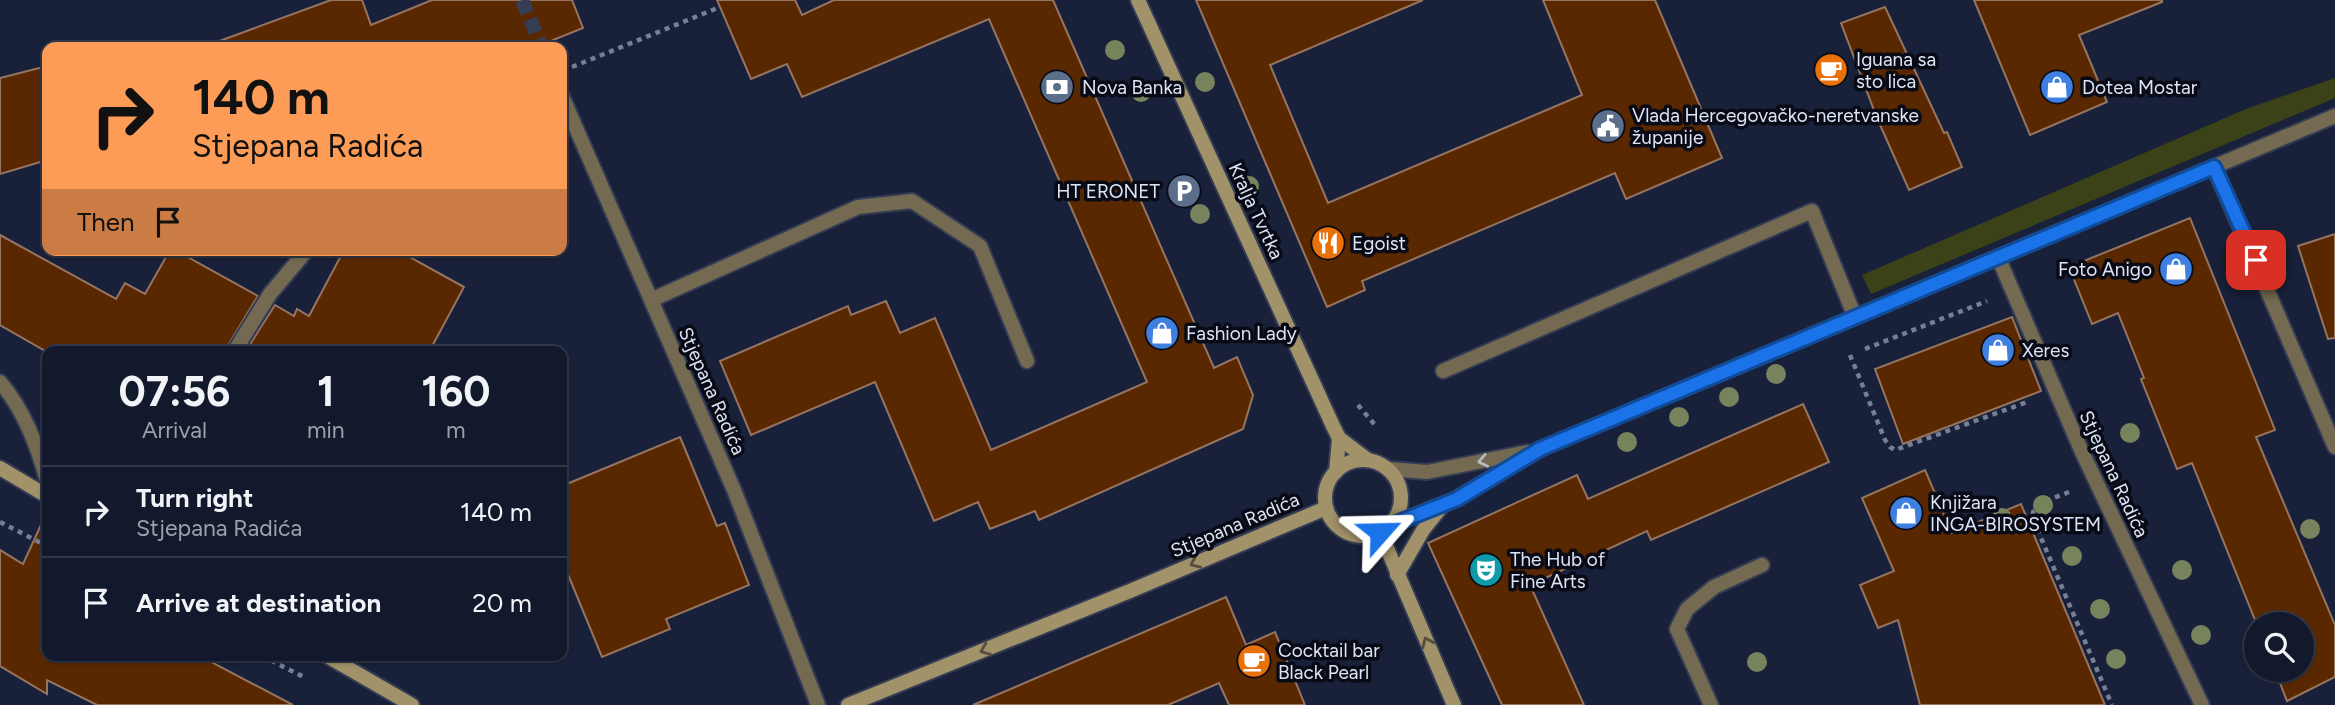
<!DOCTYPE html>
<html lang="en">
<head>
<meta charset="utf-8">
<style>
	:root { --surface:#13192c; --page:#1c2234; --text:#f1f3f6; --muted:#9da0a9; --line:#323848 }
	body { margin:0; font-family:Figtree,sans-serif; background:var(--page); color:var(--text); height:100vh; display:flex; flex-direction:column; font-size:26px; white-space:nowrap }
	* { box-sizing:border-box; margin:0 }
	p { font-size:23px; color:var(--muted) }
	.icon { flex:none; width:38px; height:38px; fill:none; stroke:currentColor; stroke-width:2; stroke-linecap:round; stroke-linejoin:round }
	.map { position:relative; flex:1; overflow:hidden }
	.sheet { position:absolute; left:42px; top:346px; width:525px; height:315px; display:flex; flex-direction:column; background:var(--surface); border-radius:14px; box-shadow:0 2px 5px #0004,0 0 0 2px var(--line) }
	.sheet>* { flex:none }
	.guide { position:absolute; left:42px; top:42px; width:525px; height:214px; border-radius:14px; box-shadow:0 2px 5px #0004,0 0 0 2px var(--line); background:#fd9c56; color:#111; overflow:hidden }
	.tools { position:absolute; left:2244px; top:612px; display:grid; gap:14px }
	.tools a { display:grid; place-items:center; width:70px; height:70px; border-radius:50%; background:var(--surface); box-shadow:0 2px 5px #0004,0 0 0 2px var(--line); font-size:35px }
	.pin { position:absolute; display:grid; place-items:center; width:60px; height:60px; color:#fff; margin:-30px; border-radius:14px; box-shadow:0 4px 10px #0006 }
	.me { position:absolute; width:77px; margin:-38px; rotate:65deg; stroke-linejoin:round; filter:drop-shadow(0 0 5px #0008) }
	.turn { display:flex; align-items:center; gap:24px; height:147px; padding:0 35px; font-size:32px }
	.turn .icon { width:91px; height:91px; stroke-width:2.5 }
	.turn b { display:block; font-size:49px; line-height:60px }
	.then { display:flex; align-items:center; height:66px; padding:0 35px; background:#0003; gap:14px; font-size:26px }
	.eta { display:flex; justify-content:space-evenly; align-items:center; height:119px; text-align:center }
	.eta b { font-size:42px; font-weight:700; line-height:49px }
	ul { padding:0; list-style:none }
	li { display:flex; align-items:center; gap:21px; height:91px; padding:0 35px; border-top:2px solid var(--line) }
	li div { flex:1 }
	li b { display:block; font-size:26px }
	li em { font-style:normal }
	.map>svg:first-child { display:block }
	.green { fill:#3b4217 }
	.building { fill:#592800; stroke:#957561; stroke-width:2 }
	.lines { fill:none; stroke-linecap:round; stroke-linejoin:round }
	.street-tunnel { stroke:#363e56; stroke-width:14; stroke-dasharray:14 7; stroke-linecap:butt }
	.lane-casing { stroke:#343c54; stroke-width:18 }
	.street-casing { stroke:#343c54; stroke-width:18 }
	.secondary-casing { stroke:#343c54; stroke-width:18 }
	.path { stroke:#777f94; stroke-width:4.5; stroke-dasharray:5 5; stroke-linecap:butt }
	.lane { stroke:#746a51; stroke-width:14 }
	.street { stroke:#746a51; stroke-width:14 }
	.secondary { stroke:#a2926a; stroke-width:14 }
	.tree { fill:#76835d }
	.oneway { stroke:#b8b9bc }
	.oneway2 { stroke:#554e40 }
	.route-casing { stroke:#114b97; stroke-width:18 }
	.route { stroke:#1a73e8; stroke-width:12 }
	.labels { text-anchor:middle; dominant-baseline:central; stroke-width:7; stroke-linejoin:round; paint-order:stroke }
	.poi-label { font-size:19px; fill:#dde4f5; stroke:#080b16; text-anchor:start }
	.street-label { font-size:19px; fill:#dde4f5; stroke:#080b16 }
</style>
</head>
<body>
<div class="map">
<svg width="2335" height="705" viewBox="0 0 2335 705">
	<rect width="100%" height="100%" fill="#19213a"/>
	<!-- green -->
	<path class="green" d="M2335 78V98L1871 294 1862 275 2246 109Z"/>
	<!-- building -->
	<g class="building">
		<path d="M331 0H362L371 25 432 0H572L583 28 536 47H214V43Z"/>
		<path d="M717 0H795L802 15 834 0H1053L1214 368 1237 357 1253 395 1243 429 1039 520 1035 511 990 529 978 502 934 521 875 382 751 435 720 361 848 306 851 315 886 301 900 333 935 318 991 450 1147 382 989 19 802 97 787 64 751 79Z"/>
		<path d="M1196 0H1423L1270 65 1328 203 1582 95 1543 0H1655L1722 158 1626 199 1615 173 1362 281 1365 290 1327 307Z"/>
		<path d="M1974 0H2162V2L2079 35 2107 102 2030 135Z"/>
		<path d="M1885 7 1944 133 1947 132 1962 167 1909 190 1877 118 1841 23Z"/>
		<path d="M47 66V160L0 174V78Z"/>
		<path d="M2190 218 2275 430 2256 437 2335 625V677L2287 701 2275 670H2301V625H2257L2192 463 2177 469 2141 379 2144 378 2118 313 2092 324 2069 267Z"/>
		<path d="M2335 234V338L2328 339 2298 246Z"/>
		<path d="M0 235 116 299 125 283 145 294 170 250H175L258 296 224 352H47L0 325Z"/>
		<path d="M344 250H397L464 287 429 352H245L275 305 294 316 297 309 309 316Z"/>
		<path d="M2012 317 2041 391 1903 444 1875 369Z"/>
		<path d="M1803 404 1829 462 1651 540 1647 531 1530 585 1584 705H1502L1428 543 1577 475 1588 499Z"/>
		<path d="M680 437 717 526 725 523 749 585 666 619 670 629 602 657 562 560V486Z"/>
		<path d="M1925 470 1952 533 2021 504 2105 705H1920L1898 620 1878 628 1860 585 1894 571 1862 498Z"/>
		<path d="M47 512V656H200L293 705H97L47 680V694L0 666V550L23 564Z"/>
		<path d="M1226 597 1246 645 1275 632 1305 705H1229L1219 683 1168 705H973Z"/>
	</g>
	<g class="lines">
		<!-- street-tunnel -->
		<path class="street-tunnel" d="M522 0 542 47"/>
		<!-- lane casing -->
		<g class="lane-casing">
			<g id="lane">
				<path d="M1443 371 1812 211 1855 317"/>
				<path d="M0 382C24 410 37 445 47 480"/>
				<path d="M1711 705 1677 629 1687 609 1714 587 1762 565"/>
			</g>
		</g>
		<!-- street casing -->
		<g class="street-casing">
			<g id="street">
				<path d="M562 96 734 490 818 705"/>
				<path d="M2214 167 2335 447"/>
				<path d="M1998 257 2082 452 2202 705"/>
				<path d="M651 300 858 207 912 201 980 246 1027 361"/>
				<path d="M234 352 270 294 307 250"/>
				<path d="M1389 469 1427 472 1528 452"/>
				<path d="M1389 526 1456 499 1540 449 2335 116"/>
			</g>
		</g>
		<!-- secondary casing -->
		<g class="secondary-casing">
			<g id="secondary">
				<path d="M1138 0 1333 426 1339 438 1368 460"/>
				<circle cx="1363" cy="498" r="38"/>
				<path d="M0 468 47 496"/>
				<path d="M1336 472 1339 438"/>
				<path d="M1380 532 1454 705"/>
				<path d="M1397 575 1423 530 1443 505"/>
				<path d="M327 656 412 705"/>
				<path d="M848 705 1130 591 1326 508"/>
			</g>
		</g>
		<!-- path -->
		<g class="path">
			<path d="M572 67 720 7"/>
			<path d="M1865 349 1987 301"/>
			<path d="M1850 355 1885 440 1890 447 1895 450 2030 401"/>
			<path d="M1358 405 1375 425"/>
			<path d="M2069 492 2043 502 2033 512V519L2112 705"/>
			<path d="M0 522 47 546"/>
			<path d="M262 656 304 677"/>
		</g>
		<!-- lane -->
		<use href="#lane" class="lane"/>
		<!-- street -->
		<use href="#street" class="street"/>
		<!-- secondary -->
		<use href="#secondary" class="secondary"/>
	</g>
	<!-- trees -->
	<g class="tree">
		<circle cx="1115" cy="50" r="10"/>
		<circle cx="1205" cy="82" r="10"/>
		<circle cx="1141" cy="92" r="10"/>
		<circle cx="1249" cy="186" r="10"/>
		<circle cx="1200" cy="214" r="10"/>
		<circle cx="1776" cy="374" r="10"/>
		<circle cx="1729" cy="397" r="10"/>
		<circle cx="1679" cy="417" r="10"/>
		<circle cx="2130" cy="433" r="10"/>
		<circle cx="1627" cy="442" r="10"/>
		<circle cx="2043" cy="505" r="10"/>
		<circle cx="2002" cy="518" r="10"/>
		<circle cx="2310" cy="529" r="10"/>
		<circle cx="2072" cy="556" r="10"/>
		<circle cx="2182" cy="570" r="10"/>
		<circle cx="2100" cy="609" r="10"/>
		<circle cx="2201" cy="635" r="10"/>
		<circle cx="2116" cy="659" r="10"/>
		<circle cx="1757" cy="662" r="10"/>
	</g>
	<!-- one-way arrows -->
	<defs><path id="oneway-chevron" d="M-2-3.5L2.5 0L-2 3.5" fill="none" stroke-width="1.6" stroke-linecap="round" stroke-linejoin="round" transform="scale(1.75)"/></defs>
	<use class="oneway" href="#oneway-chevron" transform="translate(1483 461) rotate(168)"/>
	<g class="oneway2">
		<use href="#oneway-chevron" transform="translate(1195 563) rotate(156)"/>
		<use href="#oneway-chevron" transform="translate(1427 642) rotate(-114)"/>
		<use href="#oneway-chevron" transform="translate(985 650) rotate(158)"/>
	</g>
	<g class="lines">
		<!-- route casing -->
		<g class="route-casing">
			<path id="route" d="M1380 532 1389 526 1457 499 1540 449 2214 167 2256 260"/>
		</g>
		<!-- route -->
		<use href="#route" class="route"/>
	</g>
	<!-- icons -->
	<defs>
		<g id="cafe-disc" transform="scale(1.75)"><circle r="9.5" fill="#e8710a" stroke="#080b16"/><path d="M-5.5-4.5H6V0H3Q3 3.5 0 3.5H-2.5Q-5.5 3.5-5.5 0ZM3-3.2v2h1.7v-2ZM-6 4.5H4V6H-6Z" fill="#fff"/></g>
		<g id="bank-disc" transform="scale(1.75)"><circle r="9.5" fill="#5c6f8a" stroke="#080b16"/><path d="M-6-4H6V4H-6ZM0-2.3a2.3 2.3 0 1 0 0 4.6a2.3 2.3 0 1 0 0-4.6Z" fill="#fff"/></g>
		<g id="shop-disc" transform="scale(1.75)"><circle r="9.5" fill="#3f7fe0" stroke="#080b16"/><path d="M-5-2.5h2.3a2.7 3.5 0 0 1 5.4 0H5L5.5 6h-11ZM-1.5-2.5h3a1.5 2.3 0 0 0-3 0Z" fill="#fff"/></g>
		<g id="civic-disc" transform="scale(1.75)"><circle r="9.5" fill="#5c6f8a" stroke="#080b16"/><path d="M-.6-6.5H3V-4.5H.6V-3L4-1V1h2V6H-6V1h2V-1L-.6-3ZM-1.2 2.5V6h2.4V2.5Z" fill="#fff"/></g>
		<g id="parking-disc" transform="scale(1.75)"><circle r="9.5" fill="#5c6f8a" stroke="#080b16"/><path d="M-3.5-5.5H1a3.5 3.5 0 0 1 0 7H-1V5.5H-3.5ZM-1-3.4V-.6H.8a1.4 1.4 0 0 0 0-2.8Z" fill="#fff"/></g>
		<g id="restaurant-disc" transform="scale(1.75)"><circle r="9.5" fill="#e8710a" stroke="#080b16"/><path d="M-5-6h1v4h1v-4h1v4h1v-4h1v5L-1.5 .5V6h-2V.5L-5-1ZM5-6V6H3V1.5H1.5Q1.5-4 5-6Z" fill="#fff"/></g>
		<g id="theatre-disc" transform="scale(1.75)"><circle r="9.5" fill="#0f9aa8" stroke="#080b16"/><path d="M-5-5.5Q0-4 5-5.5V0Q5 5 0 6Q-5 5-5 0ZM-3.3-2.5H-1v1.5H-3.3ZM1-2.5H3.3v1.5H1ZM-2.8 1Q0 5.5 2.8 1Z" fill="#fff"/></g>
	</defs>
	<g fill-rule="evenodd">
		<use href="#cafe-disc" x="1831" y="70"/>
		<use href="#bank-disc" x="1057" y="87"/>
		<use href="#shop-disc" x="2057" y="87"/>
		<use href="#civic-disc" x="1608" y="126"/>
		<use href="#parking-disc" x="1184" y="191"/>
		<use href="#restaurant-disc" x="1328" y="243"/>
		<use href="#shop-disc" x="2176" y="269"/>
		<use href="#shop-disc" x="1162" y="333"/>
		<use href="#shop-disc" x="1998" y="350"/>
		<use href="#shop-disc" x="1906" y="513"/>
		<use href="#theatre-disc" x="1486" y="570"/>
		<use href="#cafe-disc" x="1254" y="661"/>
	</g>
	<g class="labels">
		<!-- poi labels -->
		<g class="poi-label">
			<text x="1856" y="59">Iguana sa<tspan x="1856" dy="22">sto lica</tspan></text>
			<text x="1082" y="87">Nova Banka</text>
			<text x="2082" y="87">Dotea Mostar</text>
			<text x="1632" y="115">Vlada Hercegovačko-neretvanske<tspan x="1632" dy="22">županije</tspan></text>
			<text x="1160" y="191" text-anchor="end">HT ERONET</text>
			<text x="1352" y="243">Egoist</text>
			<text x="2152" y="269" text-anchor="end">Foto Anigo</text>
			<text x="1186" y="333">Fashion Lady</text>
			<text x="2022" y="350">Xeres</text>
			<text x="1930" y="502">Knjižara<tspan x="1930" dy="22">INGA-BIROSYSTEM</tspan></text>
			<text x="1510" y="559">The Hub of<tspan x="1510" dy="22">Fine Arts</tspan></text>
			<text x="1278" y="650">Cocktail bar<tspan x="1278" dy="22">Black Pearl</tspan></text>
		</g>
		<!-- street labels -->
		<g class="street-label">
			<text transform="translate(1256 211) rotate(65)">Kralja Tvrtka</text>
			<text transform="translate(712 391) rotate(66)">Stjepana Radića</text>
			<text transform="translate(2114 474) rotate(65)">Stjepana Radića</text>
			<text transform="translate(1235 525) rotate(-23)">Stjepana Radića</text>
		</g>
	</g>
</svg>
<div class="tools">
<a><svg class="icon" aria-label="search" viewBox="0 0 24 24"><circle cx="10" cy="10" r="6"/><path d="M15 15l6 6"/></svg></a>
</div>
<div class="pin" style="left:2256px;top:260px;background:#d93025"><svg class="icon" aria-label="arrive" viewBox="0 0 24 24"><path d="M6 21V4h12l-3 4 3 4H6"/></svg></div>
<svg class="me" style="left:1380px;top:532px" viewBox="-20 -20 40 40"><path d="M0-17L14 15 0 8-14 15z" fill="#1a73e8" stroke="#fff" stroke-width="4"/></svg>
<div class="guide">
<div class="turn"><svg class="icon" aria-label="right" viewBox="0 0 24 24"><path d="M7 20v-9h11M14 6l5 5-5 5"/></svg><div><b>140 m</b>Stjepana Radića</div></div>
<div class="then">Then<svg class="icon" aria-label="arrive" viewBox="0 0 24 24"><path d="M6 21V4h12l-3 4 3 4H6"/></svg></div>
</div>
<section class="sheet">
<div class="eta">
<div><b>07:56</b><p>Arrival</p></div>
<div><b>1</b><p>min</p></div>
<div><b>160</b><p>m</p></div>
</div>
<ul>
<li><svg class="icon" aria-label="right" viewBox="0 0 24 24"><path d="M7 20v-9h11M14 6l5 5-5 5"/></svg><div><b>Turn right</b><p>Stjepana Radića</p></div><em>140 m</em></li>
<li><svg class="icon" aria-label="arrive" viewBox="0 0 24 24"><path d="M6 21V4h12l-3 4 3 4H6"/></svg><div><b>Arrive at destination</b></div><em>20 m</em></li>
</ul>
</section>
</div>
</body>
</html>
